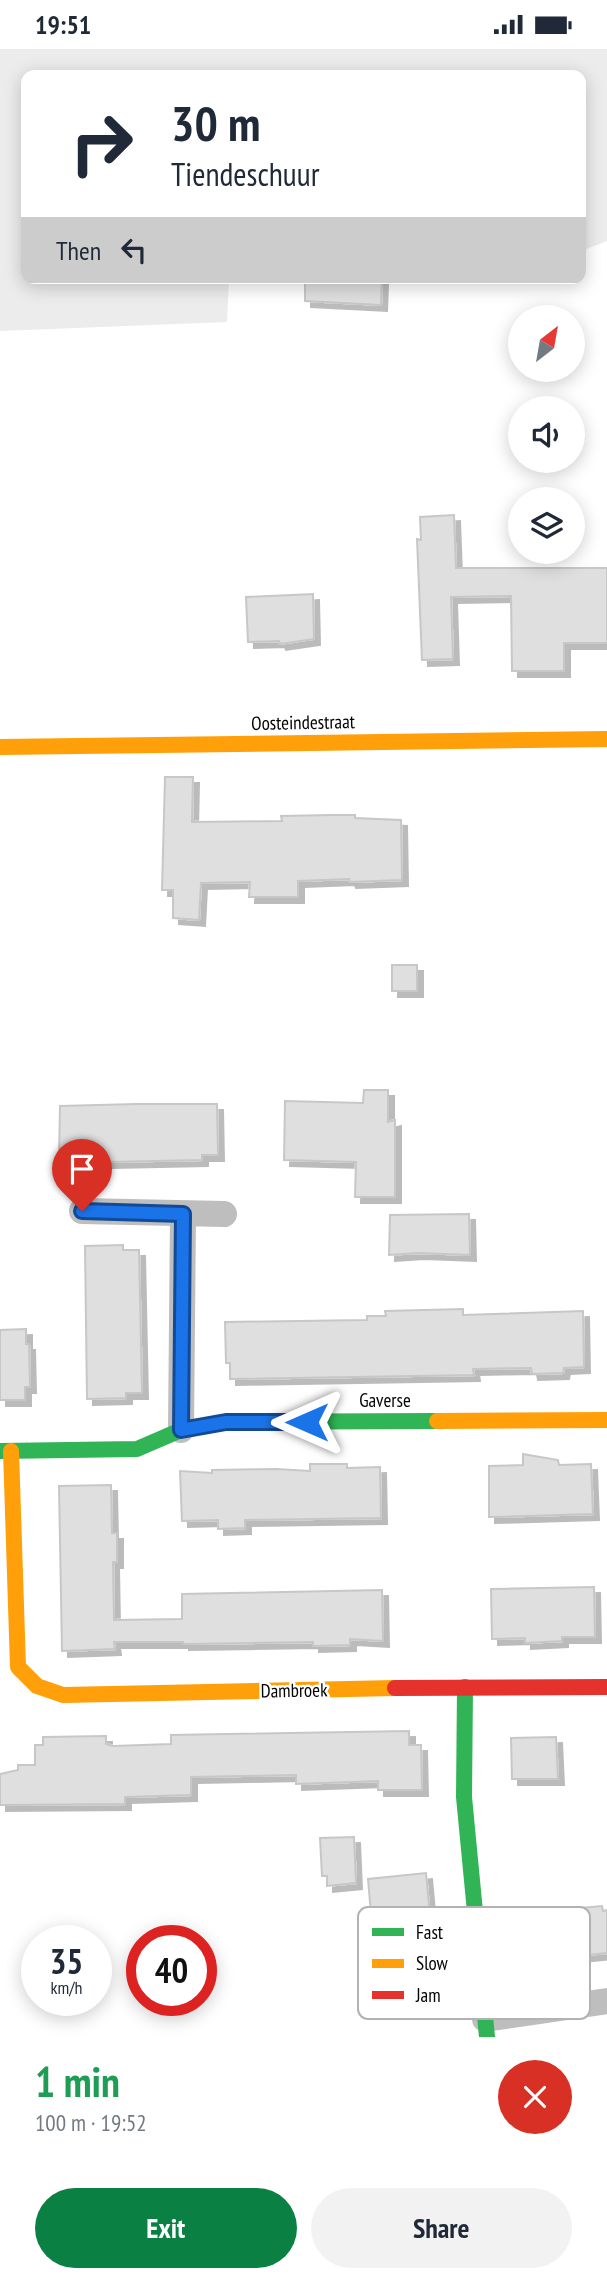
<!DOCTYPE html>
<html lang="en">
<head>
<meta charset="utf-8">
<style>
	:root { --surface:#fff; --page:#f2f2f3; --text:#1f2937; --muted:#747a83; --accent:#0b8043 }
	body { margin:0; font-family:"PT Sans Narrow",sans-serif; background:var(--page); color:var(--text); height:100vh; display:flex; flex-direction:column; font-size:26px; white-space:nowrap }
	* { box-sizing:border-box; margin:0 }
	p { font-size:23px; color:var(--muted) }
	.icon { flex:none; width:38px; height:38px; fill:none; stroke:currentColor; stroke-width:2; stroke-linecap:round; stroke-linejoin:round }
	.map { position:relative; height:1988px; overflow:hidden }
	.drawer { display:flex; flex-direction:column; background:var(--surface); flex:1 }
	.drawer>* { flex:none }
	.top-card { position:absolute; left:21px; top:21px; width:565px; height:214px; border-radius:14px; box-shadow:0 4px 18px #0003; background:#fff; color:var(--text); overflow:hidden }
	.needle { width:46px; rotate:31deg }
	.fabs { position:absolute; left:508px; top:256px; display:grid; gap:14px }
	.fabs a { display:grid; place-items:center; width:77px; height:77px; border-radius:50%; background:var(--surface); box-shadow:0 4px 18px #0003; font-size:35px }
	.speed { position:absolute; left:21px; top:1876px; display:flex; gap:14px; font-size:35px; font-weight:700; text-align:center }
	.speed>* { display:grid; place-content:center; width:91px; height:91px; border-radius:50%; background:var(--surface); box-shadow:0 4px 18px #0003; line-height:1 }
	.speed small { font-size:18px; font-weight:400 }
	.speed .limit { border:10px solid #d22; background:#fff; color:#111 }
	.pin { position:absolute; display:grid; place-items:center; width:60px; height:60px; color:#fff; margin:-72px -30px; border-radius:50% 50% 50% 0; rotate:-45deg; box-shadow:0 0 7px #0007 }
	.pin .icon { rotate:45deg }
	.me { position:absolute; width:77px; margin:-38px; rotate:270deg; stroke-linejoin:round; filter:drop-shadow(0 0 5px #0008) }
	.turn { display:flex; align-items:center; gap:24px; height:147px; padding:0 35px; font-size:32px }
	.turn .icon { width:91px; height:91px; stroke-width:2.5 }
	.turn b { display:block; font-size:49px; line-height:60px }
	.then { display:flex; align-items:center; height:66px; padding:0 35px; background:#0003; gap:14px; font-size:26px }
	.round { display:grid; place-items:center; flex:none; width:74px; height:74px; border-radius:37px; background:var(--page) }
	.overview { display:flex; align-items:center; justify-content:space-between; height:119px; padding:0 35px }
	h1 { font-size:42px; font-weight:800; line-height:52px; color:#1e9e55 }
	.primary-button { display:flex; gap:14px; margin-top:auto; padding:14px 35px }
	.primary-button a { flex:1; height:80px; border-radius:42px; background:var(--accent); color:#fff; font-size:28px; font-weight:800; line-height:80px; text-align:center }
	.primary-button a+a { background:var(--page); color:var(--text) }
	.status { display:flex; justify-content:space-between; align-items:center; height:49px; padding:0 35px; background:var(--surface); direction:ltr }
	.status svg { height:19px; fill:currentColor }
	.map>svg:first-child { display:block }
	.green { fill:#ececec }
	.building { fill:#dfdfdf; stroke:#c7c7c7; stroke-width:2; filter:url(#shadow) }
	.lines { fill:none; stroke-linecap:round; stroke-linejoin:round }
	.street { stroke:#bebebe; stroke-width:26 }
	.fast { stroke:#30b455; stroke-width:16 }
	.slow { stroke:#ff9f0a; stroke-width:16 }
	.jam { stroke:#e5322d; stroke-width:16 }
	.route-casing { stroke:#114b97; stroke-width:18 }
	.route { stroke:#1a73e8; stroke-width:12 }
	.labels { text-anchor:middle; dominant-baseline:central; stroke-width:5; stroke-linejoin:round; paint-order:stroke }
	.street-label { font-size:19px; fill:#000; stroke:#fff }
	.key { fill:#fff; stroke:#b2b2b2; stroke-width:2 }
	.key-label { font-size:19px; fill:#000 }
</style>
</head>
<body>
<div class="status"><b>19:51</b><svg viewBox="0 0 49 12"><path d="M0 12V9h3v3zM5 12V6h3v6zM10 12V3h3v9zM15 12V0h3v12zM26 1h20v11H26zM47 4h2v5h-2z"/></svg></div>
<div class="map">
<svg width="607" height="1988" viewBox="0 0 607 1988">
	<defs>
		<filter id="shadow"><feDropShadow dx="6" dy="6" stdDeviation="0" flood-color="#0004"/></filter>
	</defs>
	<rect width="100%" height="100%" fill="#fff"/>
	<!-- green -->
	<path class="green" d="M0 0H607V192L581 202V26H26V229H229L227 273 0 282Z"/>
	<!-- building -->
	<g class="building">
		<path d="M305 229H382L381 256 305 252Z"/>
		<path d="M454 466 456 519H607V594H564V622H512L511 547 451 548 453 610 422 611 417 490 421 491 420 468Z"/>
		<path d="M313 545 314 590 280 595 279 592 248 593 246 548Z"/>
		<path d="M165 728H193L192 773 282 772 281 767 332 766H355V769L401 771 402 831 350 833 349 830 298 832V848H249L250 833 201 834 199 871 173 869V841H162Z"/>
		<rect x="392" y="916" width="25" height="26"/>
		<path d="M364 1041H388V1073L395 1071V1148H355L356 1113 284 1111 285 1052 363 1054Z"/>
		<path d="M137 1055H217L218 1106H202V1111L106 1113H75V1109H59L60 1057Z"/>
		<path d="M469 1165 470 1206 418 1204 389 1206 390 1166Z"/>
		<path d="M123 1196V1201H139L142 1344H126V1349L87 1350 85 1197Z"/>
		<path d="M463 1260V1266L583 1262 584 1318 564 1319 563 1324 532 1325 531 1319 473 1320 474 1326 230 1330V1314H226L225 1273 367 1271V1267H386L385 1262Z"/>
		<path d="M26 1280V1295H29L30 1338H25V1351H0V1281Z"/>
		<path d="M523 1405 558 1411 559 1416 591 1415 593 1465 489 1468V1417L523 1416Z"/>
		<path d="M310 1415H347V1419L380 1418 381 1469 245 1471V1479L218 1480V1471L182 1472 180 1422 212 1424V1421L276 1420 310 1422Z"/>
		<path d="M111 1436 112 1484H117V1513H113L114 1571 182 1570V1545L382 1541 383 1592 350 1590V1596L313 1597V1593L183 1595V1593H114L115 1600 62 1602 59 1437Z"/>
		<path d="M594 1538 595 1588H562V1592L525 1594V1589L492 1590 491 1540Z"/>
		<path d="M409 1682V1696H421L422 1741H378V1732L296 1735V1726L191 1728V1746L125 1748V1755L0 1756V1725L18 1721V1716H35V1696H43V1688L106 1687V1695L113 1697 171 1695V1686Z"/>
		<path d="M556 1688 558 1730H512L511 1689Z"/>
		<path d="M354 1788 356 1834 327 1837V1827H322L320 1789Z"/>
		<path d="M426 1824 437 1942 378 1947 368 1830Z"/>
		<path d="M602 1857 603 1862 607 1861V1904L519 1913 515 1874 536 1873 535 1863Z"/>
	</g>
	<g class="lines">
		<!-- street -->
		<g class="street">
			<path d="M82 1162 224 1165"/>
			<path d="M181 1381 183 1165"/>
			<path d="M485 1970 607 1952"/>
		</g>
		<!-- fast -->
		<g class="fast">
			<path d="M0 1402 137 1400 181 1381 226 1373 437 1372"/>
			<path d="M465 1638 464 1748 487 1988"/>
		</g>
		<!-- slow -->
		<g class="slow">
			<path d="M0 698 607 690"/>
			<path d="M437 1372 607 1371"/>
			<path d="M11 1402 18 1618 37 1637 63 1646 395 1639"/>
		</g>
		<!-- jam -->
		<path class="jam" d="M395 1639 607 1638"/>
	</g>
	<g class="lines">
		<!-- route casing -->
		<g class="route-casing">
			<path id="route" d="M82 1162 183 1165 181 1381 226 1373H307"/>
		</g>
		<!-- route -->
		<use href="#route" class="route"/>
	</g>
	<g class="labels">
		<!-- street labels -->
		<g class="street-label">
			<text transform="translate(303 673) rotate(-1)">Oosteindestraat</text>
			<text x="385" y="1351">Gaverse</text>
			<text transform="translate(294 1641) rotate(-1)">Dambroek</text>
		</g>
	</g>
	<!-- legend -->
	<rect x="358" y="1858" width="232" height="112" rx="10" class="key"/>
	<rect x="372" y="1879" width="32" height="8" fill="#30b455"/>
	<rect x="372" y="1910" width="32" height="9" fill="#ff9f0a"/>
	<rect x="372" y="1942" width="32" height="8" fill="#e5322d"/>
	<g class="key-label">
		<text x="416" y="1890">Fast</text>
		<text x="416" y="1921">Slow</text>
		<text x="416" y="1953">Jam</text>
	</g>
</svg>
<div class="fabs">
<a><svg class="needle" viewBox="-14 -14 28 28"><path d="M0-13l5 13h-10z" fill="#e53935"/><path d="M0 13l5-13h-10z" fill="#747a83"/></svg></a>
<a><svg class="icon" aria-label="sound" viewBox="0 0 24 24"><path d="M4 9h4l5-4v14l-5-4H4zM17 9q2 3 0 6"/></svg></a>
<a><svg class="icon" aria-label="layers" viewBox="0 0 24 24"><path d="M12 4l9 5-9 5-9-5zM3 14l9 5 9-5"/></svg></a>
</div>
<div class="speed"><div>35<small>km/h</small></div><div class="limit">40</div></div>
<div class="pin" style="left:82px;top:1162px;background:#d93025"><svg class="icon" aria-label="arrive" viewBox="0 0 24 24"><path d="M6 21V4h12l-3 4 3 4H6"/></svg></div>
<svg class="me" style="left:307px;top:1373px" viewBox="-20 -20 40 40"><path d="M0-17L14 15 0 8-14 15z" fill="#1a73e8" stroke="#fff" stroke-width="4"/></svg>
<div class="top-card">
<div class="turn"><svg class="icon" aria-label="right" viewBox="0 0 24 24"><path d="M7 20v-9h11M14 6l5 5-5 5"/></svg><div><b>30 m</b>Tiendeschuur</div></div>
<div class="then">Then<svg class="icon" aria-label="left" viewBox="0 0 24 24"><path d="M17 20v-9H6M10 6l-5 5 5 5"/></svg></div>
</div>
</div>
<section class="drawer">
<div class="overview"><div><h1>1 min</h1><p>100 m · 19:52</p></div><a class="round" style="background:#d93025;color:#fff"><svg class="icon" aria-label="close" viewBox="0 0 24 24"><path d="M6 6l12 12M18 6L6 18"/></svg></a></div>
<div class="primary-button"><a>Exit</a><a>Share</a></div>
</section>
</body>
</html>
